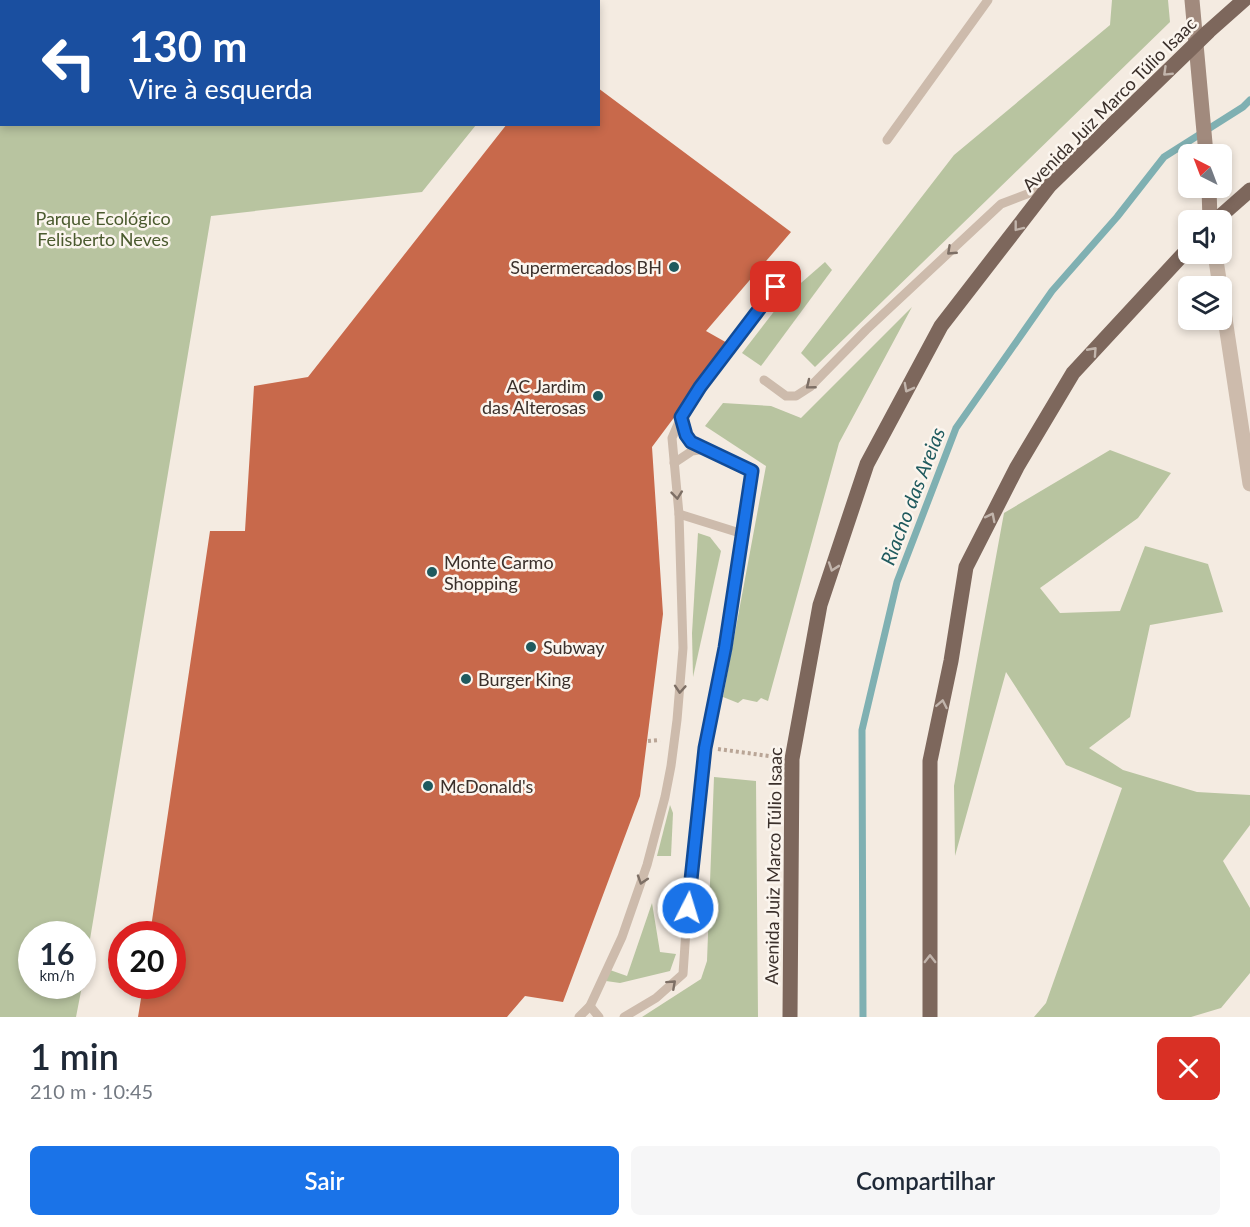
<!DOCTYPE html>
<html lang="pt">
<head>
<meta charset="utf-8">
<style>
	:root { --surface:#fff; --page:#f6f6f7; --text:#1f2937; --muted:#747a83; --accent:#1a73e8 }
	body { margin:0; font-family:Lato,sans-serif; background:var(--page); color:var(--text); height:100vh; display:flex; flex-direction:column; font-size:22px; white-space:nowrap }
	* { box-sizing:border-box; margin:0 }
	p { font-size:20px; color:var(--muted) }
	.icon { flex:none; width:33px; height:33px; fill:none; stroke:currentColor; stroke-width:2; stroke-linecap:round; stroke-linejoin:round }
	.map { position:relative; height:1017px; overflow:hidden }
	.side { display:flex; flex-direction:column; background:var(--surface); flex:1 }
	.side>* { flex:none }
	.hud { position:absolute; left:0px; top:0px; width:600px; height:126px; box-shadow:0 3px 9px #0003; background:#1a4fa0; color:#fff; overflow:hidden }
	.needle { width:39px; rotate:318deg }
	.fabs { position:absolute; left:1178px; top:144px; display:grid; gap:12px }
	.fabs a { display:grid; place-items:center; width:54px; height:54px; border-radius:9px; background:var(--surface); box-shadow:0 3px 9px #0003; font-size:30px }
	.speed { position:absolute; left:18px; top:921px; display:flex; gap:12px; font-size:30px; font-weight:700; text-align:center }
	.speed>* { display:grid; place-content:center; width:78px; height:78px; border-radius:50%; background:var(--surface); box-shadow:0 3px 9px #0003; line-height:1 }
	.speed small { font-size:15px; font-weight:400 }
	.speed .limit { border:9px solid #d22; background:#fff; color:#111 }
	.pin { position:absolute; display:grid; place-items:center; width:51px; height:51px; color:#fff; margin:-26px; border-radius:12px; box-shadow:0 3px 9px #0006 }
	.me { position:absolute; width:66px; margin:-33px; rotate:5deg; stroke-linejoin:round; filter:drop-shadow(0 0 4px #0008) }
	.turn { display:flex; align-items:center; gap:21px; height:126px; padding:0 30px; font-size:27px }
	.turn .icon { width:78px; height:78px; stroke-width:2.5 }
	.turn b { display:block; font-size:42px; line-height:51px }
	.round { display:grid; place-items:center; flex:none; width:63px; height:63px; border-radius:9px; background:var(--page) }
	.head { display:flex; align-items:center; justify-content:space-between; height:102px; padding:0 30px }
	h1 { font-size:36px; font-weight:600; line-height:45px }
	.primary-button { display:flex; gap:12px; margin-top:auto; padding:12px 30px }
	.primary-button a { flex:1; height:69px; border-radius:9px; background:var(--accent); color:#fff; font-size:24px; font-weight:600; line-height:69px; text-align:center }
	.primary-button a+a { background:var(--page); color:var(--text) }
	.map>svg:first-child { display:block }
	.green { fill:#b8c4a0 }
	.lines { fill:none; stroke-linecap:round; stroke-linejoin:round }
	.stream { stroke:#7fb0b2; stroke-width:7 }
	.building { fill:#c8694b }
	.path { stroke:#b9a596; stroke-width:4; stroke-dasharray:3 3; stroke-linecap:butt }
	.service { stroke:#cdbbac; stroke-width:9 }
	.tertiary { stroke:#cdbbac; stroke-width:15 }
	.secondary { stroke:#a18a7d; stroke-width:15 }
	.primary { stroke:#7d675c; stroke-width:15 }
	.oneway { stroke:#c2b5ac }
	.oneway2 { stroke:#7d6f65 }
	.route-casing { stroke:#114b97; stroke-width:15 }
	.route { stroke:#1a73e8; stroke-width:10 }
	.poi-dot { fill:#1f5a5e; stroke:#fbf5ee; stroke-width:2 }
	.labels { text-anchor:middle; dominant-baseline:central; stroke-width:5; stroke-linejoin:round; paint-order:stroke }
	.street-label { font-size:18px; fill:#3b302b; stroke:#fbf5ee }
	.park-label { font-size:18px; fill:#4a5a2e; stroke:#fbf5ee }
	.poi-label { font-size:18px; fill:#3b302b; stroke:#fbf5ee; text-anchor:start }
	.water-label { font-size:20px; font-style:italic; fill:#1f5a5e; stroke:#fbf5ee }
</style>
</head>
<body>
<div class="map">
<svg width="1250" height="1017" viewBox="0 0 1250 1017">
	<rect width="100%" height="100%" fill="#f4ebe1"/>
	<!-- green -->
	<g class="green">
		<path d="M0 0H576L2 2V124L476 125 422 192 211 216 83 981 82 934H32V986H82L76 1017H0Z"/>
		<path d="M1112 0H1168L1170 22 815 367 801 353 954 155 1110 25Z"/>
		<path d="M825 262 832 270 761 366 742 353 786 296Z"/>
		<path d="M912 307 839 443 768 701 761 698 757 702 743 699 738 703 723 697 766 466 705 426 723 403 771 406 801 418Z"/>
		<path d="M1110 450 1171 473 1138 518 1040 588 1060 613 1120 611 1145 546 1208 564 1223 612 1150 625 1130 717 1089 748 1123 770 1197 792 1250 795V825L1223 861 1250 908V973L1221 1008 1191 1017H1034L1046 1003 1122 788 1066 765 1006 672 955 856 954 786 1004 513Z"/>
		<path d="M698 533 710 537 721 551 693 677 692 633Z"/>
		<path d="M714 777 756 781 758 1017H642L701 979 707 961Z"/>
		<path d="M670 805 673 813 671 856H657Z"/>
		<path d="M652 903 660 952 676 954 670 971 620 983 606 981 610 970 627 976Z"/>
	</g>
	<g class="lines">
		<!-- stream -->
		<path class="stream" d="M863 1017 862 730 897 582 956 428 1052 291 1117 217 1164 157 1243 107 1250 100"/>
	</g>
	<!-- building -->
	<path class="building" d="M598 88 791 232 706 331 729 344 652 447 663 614 640 796 563 1002 525 996 507 1017H138L143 986H172V934H150L210 531H245L254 386 308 377 507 124H598Z"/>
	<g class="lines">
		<!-- path -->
		<g class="path">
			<path d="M648 741 660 740"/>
			<path d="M718 749 776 757"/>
		</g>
		<!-- service -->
		<g class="service">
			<path d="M887 140 988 0"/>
			<path d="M764 380 786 396H796L810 387 866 330 1001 204 1048 186"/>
			<path d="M674 463 692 451 706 449"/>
			<path d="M679 514 743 534"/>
			<path d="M590 1006 599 1017"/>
			<path d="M579 1017 590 1006 622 937 647 865 665 797 671 766 677 720 683 648 679 514 672 438 681 417 700 387 788 270"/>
			<path d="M624 1017 656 998 683 974 689 886 705 748 725 648 752 471 691 442 686 435 681 417"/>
		</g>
		<!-- tertiary -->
		<g class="tertiary">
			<path d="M1215 254 1220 286"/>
			<path d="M1221 292 1250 484"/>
		</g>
		<!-- secondary -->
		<g class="secondary">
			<path d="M1192 0 1206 154"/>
			<path d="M1209 188 1210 220"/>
		</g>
		<!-- primary -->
		<g class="primary">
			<path d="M1216 220 1250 190"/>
			<path d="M790 1017 792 759 820 605 867 464 941 326 1050 185 1209 31 1244 0"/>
			<path d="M930 1017V761L951 661 966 567 1017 467 1073 373 1188 249"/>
		</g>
	</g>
	<!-- one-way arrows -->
	<defs><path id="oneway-chevron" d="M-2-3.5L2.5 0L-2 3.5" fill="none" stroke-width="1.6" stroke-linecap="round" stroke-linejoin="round" transform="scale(1.5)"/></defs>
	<g class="oneway">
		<use href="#oneway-chevron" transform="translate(1167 72) rotate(136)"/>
		<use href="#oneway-chevron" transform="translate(1018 227) rotate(128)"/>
		<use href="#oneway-chevron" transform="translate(1093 351) rotate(-48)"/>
		<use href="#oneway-chevron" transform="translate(908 388) rotate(118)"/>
		<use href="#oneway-chevron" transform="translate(991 517) rotate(-63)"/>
		<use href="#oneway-chevron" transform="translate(833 567) rotate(109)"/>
		<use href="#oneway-chevron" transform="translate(942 704) rotate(-79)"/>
		<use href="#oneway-chevron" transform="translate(930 959) rotate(-90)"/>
	</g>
	<g class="oneway2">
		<use href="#oneway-chevron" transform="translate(951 251) rotate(137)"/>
		<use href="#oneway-chevron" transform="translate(810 385) rotate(141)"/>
		<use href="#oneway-chevron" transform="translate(677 495) rotate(84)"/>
		<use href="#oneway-chevron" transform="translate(680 689) rotate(94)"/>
		<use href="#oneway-chevron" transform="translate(642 880) rotate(108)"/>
		<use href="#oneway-chevron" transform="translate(672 984) rotate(-42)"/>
	</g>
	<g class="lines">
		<!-- route casing -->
		<g class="route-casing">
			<path id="route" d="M688 908 705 748 725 648 752 471 691 442 686 435 681 417 700 387 776 287"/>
		</g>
		<!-- route -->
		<use href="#route" class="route"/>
	</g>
	<!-- markers -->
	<g class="poi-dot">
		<circle cx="674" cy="267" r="6"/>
		<circle cx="598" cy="396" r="6"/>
		<circle cx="432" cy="572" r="6"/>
		<circle cx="531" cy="647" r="6"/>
		<circle cx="466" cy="679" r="6"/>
		<circle cx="428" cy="786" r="6"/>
	</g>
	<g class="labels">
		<!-- street labels -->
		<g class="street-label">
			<text transform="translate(1109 104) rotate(-45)">Avenida Juiz Marco Túlio Isaac</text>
			<text transform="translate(773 866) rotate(-89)">Avenida Juiz Marco Túlio Isaac</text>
		</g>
		<!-- park labels -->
		<g class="park-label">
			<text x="103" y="218">Parque Ecológico<tspan x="103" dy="21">Felisberto Neves</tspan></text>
		</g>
		<!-- poi labels -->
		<g class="poi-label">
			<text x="662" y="267" text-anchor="end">Supermercados BH</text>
			<text x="586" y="386" text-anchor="end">AC Jardim<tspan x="586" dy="21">das Alterosas</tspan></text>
			<text x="444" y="562">Monte Carmo<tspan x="444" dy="21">Shopping</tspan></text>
			<text x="543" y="647">Subway</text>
			<text x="478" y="679">Burger King</text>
			<text x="440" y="786">McDonald's</text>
		</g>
		<!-- water labels -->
		<g class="water-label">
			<text transform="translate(912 496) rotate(-69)">Riacho das Areias</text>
		</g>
	</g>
</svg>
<div class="fabs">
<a><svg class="needle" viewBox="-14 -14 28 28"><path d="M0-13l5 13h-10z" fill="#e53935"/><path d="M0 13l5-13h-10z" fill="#747a83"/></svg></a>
<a><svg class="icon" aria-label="sound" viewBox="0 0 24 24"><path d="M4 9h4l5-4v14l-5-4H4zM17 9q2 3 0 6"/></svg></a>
<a><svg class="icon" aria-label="layers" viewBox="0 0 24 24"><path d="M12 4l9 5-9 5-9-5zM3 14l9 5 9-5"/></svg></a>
</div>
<div class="speed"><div>16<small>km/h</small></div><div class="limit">20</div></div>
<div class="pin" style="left:776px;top:287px;background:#d93025"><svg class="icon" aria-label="arrive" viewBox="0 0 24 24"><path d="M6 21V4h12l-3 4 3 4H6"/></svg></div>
<svg class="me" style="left:688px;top:908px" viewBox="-20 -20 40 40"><circle r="17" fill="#1a73e8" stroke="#fff" stroke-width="3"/><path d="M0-11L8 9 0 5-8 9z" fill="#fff"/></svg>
<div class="hud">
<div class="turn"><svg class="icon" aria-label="left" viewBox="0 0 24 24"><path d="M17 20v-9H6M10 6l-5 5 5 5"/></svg><div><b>130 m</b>Vire à esquerda</div></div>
</div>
</div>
<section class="side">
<div class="head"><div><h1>1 min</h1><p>210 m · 10:45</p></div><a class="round" style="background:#d93025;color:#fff"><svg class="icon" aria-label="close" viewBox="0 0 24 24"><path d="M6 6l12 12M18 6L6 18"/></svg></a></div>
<div class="primary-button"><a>Sair</a><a>Compartilhar</a></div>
</section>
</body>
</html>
